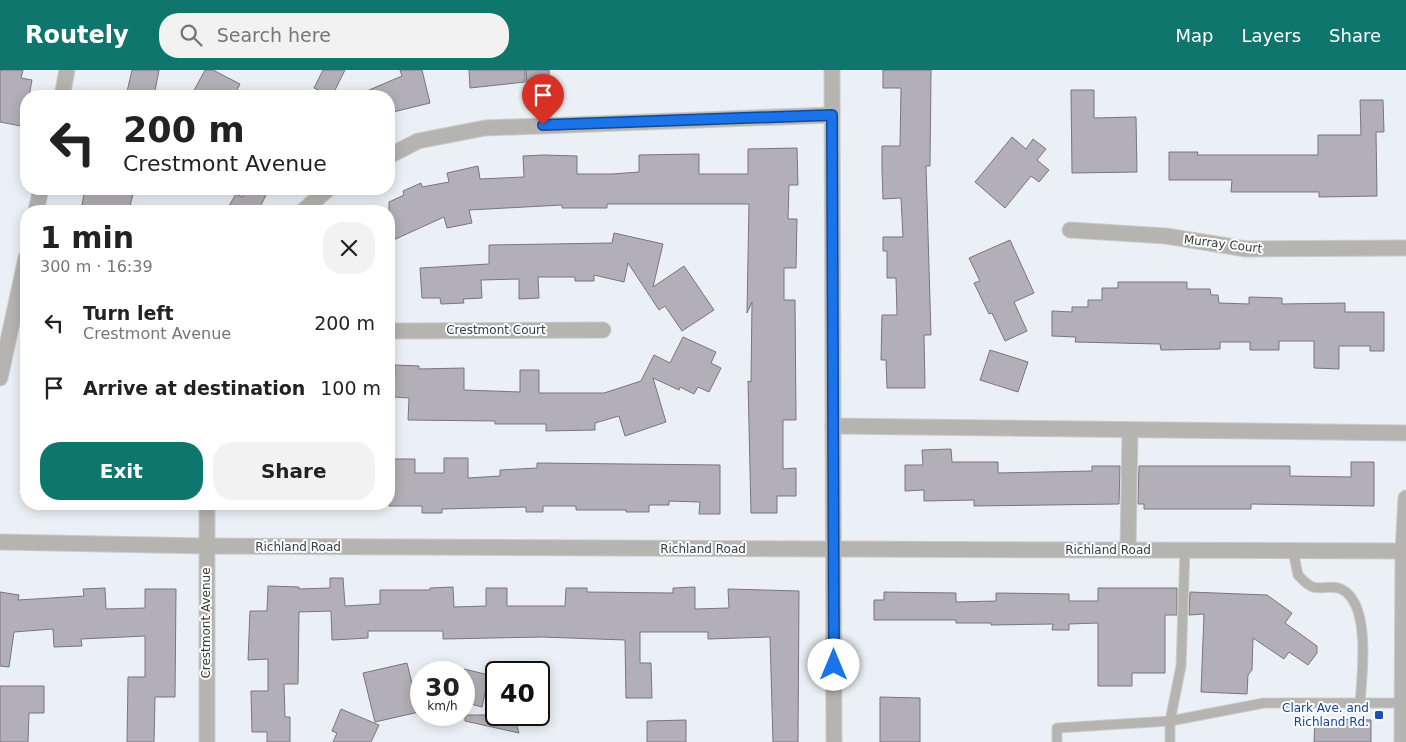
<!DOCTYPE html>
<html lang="en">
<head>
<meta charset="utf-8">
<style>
	:root { --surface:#fff; --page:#f2f2f2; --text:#222; --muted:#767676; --accent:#0f766e }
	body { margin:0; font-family:"DejaVu Sans",sans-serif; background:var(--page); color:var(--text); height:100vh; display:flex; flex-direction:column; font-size:19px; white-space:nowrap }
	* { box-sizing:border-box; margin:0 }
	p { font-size:16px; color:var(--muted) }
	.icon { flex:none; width:28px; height:28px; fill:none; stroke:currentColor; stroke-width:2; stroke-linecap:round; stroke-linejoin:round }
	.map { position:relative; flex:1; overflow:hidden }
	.side { position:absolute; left:20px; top:135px; width:375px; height:305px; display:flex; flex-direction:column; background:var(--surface); border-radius:20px; box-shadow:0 2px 12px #0003 }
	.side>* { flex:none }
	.guide { position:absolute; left:20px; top:20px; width:375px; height:105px; border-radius:20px; box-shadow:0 2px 12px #0003; background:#fff; color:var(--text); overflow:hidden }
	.speed { position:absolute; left:410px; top:591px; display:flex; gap:10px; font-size:25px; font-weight:700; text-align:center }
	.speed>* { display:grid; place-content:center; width:65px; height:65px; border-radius:50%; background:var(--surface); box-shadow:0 2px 12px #0003; line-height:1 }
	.speed small { font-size:12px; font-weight:400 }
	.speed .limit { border:2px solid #111; border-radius:8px; background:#fff; color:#111 }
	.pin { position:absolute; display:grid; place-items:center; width:42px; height:42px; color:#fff; margin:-51px -21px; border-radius:50% 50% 50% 0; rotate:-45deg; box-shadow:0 0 5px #0007 }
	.pin .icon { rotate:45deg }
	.me { position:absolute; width:55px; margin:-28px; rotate:0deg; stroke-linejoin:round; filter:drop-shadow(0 0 4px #0008) }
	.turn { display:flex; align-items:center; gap:18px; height:105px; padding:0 20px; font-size:22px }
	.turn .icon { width:65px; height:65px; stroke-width:2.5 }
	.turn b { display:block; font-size:35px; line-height:42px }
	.round { display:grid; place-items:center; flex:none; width:52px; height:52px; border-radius:20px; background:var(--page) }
	.head { display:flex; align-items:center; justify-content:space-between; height:85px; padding:0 20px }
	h1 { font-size:30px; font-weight:700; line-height:38px }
	.action { display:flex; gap:10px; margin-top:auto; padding:10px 20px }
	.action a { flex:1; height:58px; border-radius:20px; background:var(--accent); color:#fff; font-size:20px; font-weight:700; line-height:58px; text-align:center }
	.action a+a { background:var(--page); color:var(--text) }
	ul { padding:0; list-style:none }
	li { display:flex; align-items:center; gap:15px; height:65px; padding:0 20px }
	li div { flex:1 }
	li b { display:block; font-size:19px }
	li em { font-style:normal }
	header { display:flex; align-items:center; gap:30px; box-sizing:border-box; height:70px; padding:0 25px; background:var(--accent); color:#fff }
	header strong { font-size:24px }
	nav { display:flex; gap:28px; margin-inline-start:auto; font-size:18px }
	.search { width:350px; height:45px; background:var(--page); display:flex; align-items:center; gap:12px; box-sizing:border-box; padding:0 18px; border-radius:20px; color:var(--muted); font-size:19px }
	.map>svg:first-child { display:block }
	.building { fill:#b2b0b6; stroke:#78767c }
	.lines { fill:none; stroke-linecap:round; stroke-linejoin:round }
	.service-casing { stroke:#c7ccd0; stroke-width:11 }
	.minor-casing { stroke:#c7ccd0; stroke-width:17 }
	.tertiary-casing { stroke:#c7ccd0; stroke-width:17 }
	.service { stroke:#b6b4b1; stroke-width:9 }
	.minor { stroke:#b6b4b1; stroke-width:15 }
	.tertiary { stroke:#b6b4b1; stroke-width:15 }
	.route-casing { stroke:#114b97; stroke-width:12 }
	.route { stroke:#1a73e8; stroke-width:9 }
	.transit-dot { fill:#1a4fb4; stroke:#fafcfe; stroke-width:2 }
	.labels { text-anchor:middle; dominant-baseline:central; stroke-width:4; stroke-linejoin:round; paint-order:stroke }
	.street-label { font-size:12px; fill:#393b3d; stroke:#fafcfe }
	.transit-label { font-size:12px; fill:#164399; stroke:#fafcfe; text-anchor:end }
</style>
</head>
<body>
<header>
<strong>Routely</strong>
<div class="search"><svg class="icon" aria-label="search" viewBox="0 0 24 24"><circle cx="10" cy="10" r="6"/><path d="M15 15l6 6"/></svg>Search here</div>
<nav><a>Map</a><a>Layers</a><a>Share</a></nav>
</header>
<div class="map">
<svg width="1406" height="672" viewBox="0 0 1406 672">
	<rect width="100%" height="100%" fill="#eaf0f5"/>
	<!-- building -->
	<g class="building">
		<path d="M0 0H23L21 8 32 10 29 26H26L21 56 0 52Z"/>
		<path d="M132 0H159L154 26H126Z"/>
		<path d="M205 0H213L240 14 234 26H191Z"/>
		<path d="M323 0H345L332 26 314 18Z"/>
		<path d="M400 0H422L430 33 389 43V26H355L402 6Z"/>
		<path d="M469 0H525V12L470 18Z"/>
		<path d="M526 0H549V14L527 15Z"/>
		<path d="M883 0H931L930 96H926L931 265H924L925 318H887L886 290H881L882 245H897L896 208H887V181H883V167H903L901 128 883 129 882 100V76H900L901 18H883Z"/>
		<path d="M1071 20H1094V48L1136 47 1137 102 1072 103Z"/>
		<path d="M1360 30H1383L1384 62H1376L1377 126 1319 127V122H1231L1232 110H1169V82H1198L1197 85H1318V65H1361Z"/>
		<path d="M1012 67 1026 79 1033 69 1046 79 1037 90 1049 100 1039 112 1031 106 1005 138 975 112Z"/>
		<path d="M797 78 798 115H789L788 149H797L796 198H784V230H795L796 350H783V399L796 398V426H777V443H751L748 311 751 312 752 232 747 243 749 134H607V138H562V135L469 140 472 153 447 158 444 147 389 172V132L404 125 403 121 421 113 422 117 449 112 447 103 478 96 480 109 524 107 523 86 544 85 577 86V104H612L639 102V85L699 84V104H748V79Z"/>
		<path d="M85 119H134L129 141H92V137L82 135Z"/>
		<path d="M247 119H260L267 123 260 137 269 141H226L236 124 242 127Z"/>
		<path d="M614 163 663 174 653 217 684 196 714 240 682 261 665 236 659 240 628 193 624 212 594 205V211H575V207H538L539 228 519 229V209L481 210 482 228 463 229 464 233 441 234 440 228H422L420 198 489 194V175L612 173Z"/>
		<path d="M1010 170 1034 223 1014 232 1027 261 1005 271 992 243 989 244 974 213 980 211 969 188Z"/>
		<path d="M1118 212H1187V219H1210L1211 225H1218L1219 233 1249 234V227L1282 228V234L1345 233V242H1384V281H1370V276H1339V299L1314 298V271H1279V280H1250V272H1220V279L1161 280 1160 274 1075 272 1076 267 1052 266V241L1072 242V237H1088V230H1102V218H1118Z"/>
		<path d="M683 267 716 282 711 293 721 298 709 322 698 317 694 324 680 317 679 320 653 308 666 352 625 366 619 346 595 353V360L546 361V354H495V351L408 350 409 328 394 327 395 295 419 296V299L464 298V320L520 322V300H539V323H604L641 311 654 285 670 293Z"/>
		<path d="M990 280 1028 292 1018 322 980 310Z"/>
		<path d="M951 379 952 392H998V403L1092 401V396H1120L1119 434 974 436V430L924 431V420L905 421V395H923L922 380Z"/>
		<path d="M444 388H468V408L500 406V400L537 398V393L720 395V444H699L700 432 669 431V435H649V442H626V440H576V436H543V442H526V437L442 439V443H422V436H389V389H415V403H444Z"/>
		<path d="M1351 392H1374V436L1251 434V439H1144V434H1138L1139 396H1290V406L1351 407Z"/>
		<path d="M330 508H343L345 536 380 534V520H430V518L453 517 454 537 486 536V518H507V536H565L566 518H587V522L673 523V518L695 517V539L729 538 728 519 799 521 798 672H773L770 567 708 569V562H640V593H651L652 628H626L625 570 542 567 443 569V561H368V568L332 570 331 541 299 542 298 614H284L285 647H290V672H267V662H252L251 621H268V589L248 590 250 541H267L268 516 299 517V519L330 518Z"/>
		<path d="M105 518 106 539 145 538V519H176L175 627H155L154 672H127L128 607H145V566L81 569 82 576 54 577 53 559 14 562 9 597 0 596V522L19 525 18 530 84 526 83 519Z"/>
		<path d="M1098 518H1177V545H1165V603H1132V616H1098V553L1069 554V560H1052L1053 554 991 555V553H956V550H874V530H884V522L956 523V532L996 531V523L1069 524V531H1098Z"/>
		<path d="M1190 522 1267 525 1292 543 1285 553 1317 576V583L1308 595 1289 582 1284 589 1253 568 1252 600 1248 605 1247 624 1201 622 1204 544 1189 545Z"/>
		<path d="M407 593 419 642 375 652 363 603Z"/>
		<path d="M464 599 489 605 482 637 464 632Z"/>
		<path d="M0 616H44V643H29L28 672H0Z"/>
		<path d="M880 627 920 628V672H880Z"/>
		<path d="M341 639 379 655 371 672H333L337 663 332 661Z"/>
		<path d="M465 645H514L519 663 465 651Z"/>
		<path d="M1315 649 1371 650V672H1314Z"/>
		<path d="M686 650V672H647V651Z"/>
	</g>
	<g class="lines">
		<!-- service casing -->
		<g class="service-casing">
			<g id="service">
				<path d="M1293 481 1298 505C1302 509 1307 515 1313 517 1322 520 1333 514 1343 520 1371 536 1362 606 1360 633"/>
				<path d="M1057 672V658L1170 651 1264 633H1401"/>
				<path d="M1170 672V651L1181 596 1185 480"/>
			</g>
		</g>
		<!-- minor casing -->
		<g class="minor-casing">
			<g id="minor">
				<path d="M62 26 67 0"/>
				<path d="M389 86 418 71 485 58 832 45"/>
				<path d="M36 141 41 119"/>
				<path d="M303 141 328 119"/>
				<path d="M1070 160 1166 166 1246 179 1406 178"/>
				<path d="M389 261 603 260"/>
				<path d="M0 308 26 188"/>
				<path d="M833 356 1406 363"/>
				<path d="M0 472 206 476 833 479"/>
				<path d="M1128 480 1130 360"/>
				<path d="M1403 481 1406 428"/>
				<path d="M207 672V434"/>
			</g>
		</g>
		<!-- tertiary casing -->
		<g class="tertiary-casing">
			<g id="tertiary">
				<path d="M832 0 834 672"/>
				<path d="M833 479 1406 481"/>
				<path d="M1402 672 1403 481"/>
			</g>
		</g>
		<!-- service -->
		<use href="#service" class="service"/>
		<!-- minor -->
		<use href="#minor" class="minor"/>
		<!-- tertiary -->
		<use href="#tertiary" class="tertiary"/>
	</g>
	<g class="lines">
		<!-- route casing -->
		<g class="route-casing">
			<path id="route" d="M543 55 832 45 834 595"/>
		</g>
		<!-- route -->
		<use href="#route" class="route"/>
	</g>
	<!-- markers -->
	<rect class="transit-dot" x="1374" y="640" width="10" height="10" rx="2.5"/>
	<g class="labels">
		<!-- street labels -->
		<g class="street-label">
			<text transform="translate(1223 174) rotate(7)">Murray Court</text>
			<text x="496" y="260">Crestmont Court</text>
			<text x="298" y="477">Richland Road</text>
			<text x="703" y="479">Richland Road</text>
			<text x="1108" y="480">Richland Road</text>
			<text transform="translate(206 553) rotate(-90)">Crestmont Avenue</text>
		</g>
		<!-- transit labels -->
		<g class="transit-label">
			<text x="1369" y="638">Clark Ave. and<tspan x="1369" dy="14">Richland Rd.</tspan></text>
		</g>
	</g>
</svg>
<div class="speed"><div>30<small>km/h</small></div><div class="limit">40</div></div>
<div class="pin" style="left:543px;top:55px;background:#d93025"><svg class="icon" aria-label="arrive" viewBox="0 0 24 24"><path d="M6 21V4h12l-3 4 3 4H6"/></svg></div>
<svg class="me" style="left:834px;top:595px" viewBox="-20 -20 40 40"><circle r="19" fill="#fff"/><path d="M0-13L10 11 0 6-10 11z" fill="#1a73e8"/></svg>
<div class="guide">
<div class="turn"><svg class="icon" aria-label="left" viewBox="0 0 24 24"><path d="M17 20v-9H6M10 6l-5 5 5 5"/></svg><div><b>200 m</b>Crestmont Avenue</div></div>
</div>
<section class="side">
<div class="head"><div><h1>1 min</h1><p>300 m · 16:39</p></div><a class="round"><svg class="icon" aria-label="close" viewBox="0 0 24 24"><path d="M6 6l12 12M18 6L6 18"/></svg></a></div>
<ul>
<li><svg class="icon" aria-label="left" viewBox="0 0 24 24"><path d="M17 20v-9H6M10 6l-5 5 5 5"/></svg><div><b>Turn left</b><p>Crestmont Avenue</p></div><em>200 m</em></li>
<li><svg class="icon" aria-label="arrive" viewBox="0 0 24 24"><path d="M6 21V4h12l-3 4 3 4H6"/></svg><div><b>Arrive at destination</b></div><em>100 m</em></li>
</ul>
<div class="action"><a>Exit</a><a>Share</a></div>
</section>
</div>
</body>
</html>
